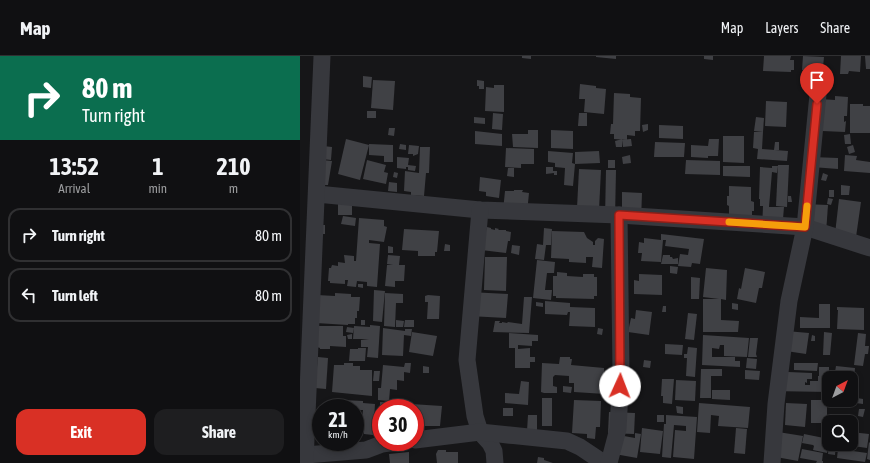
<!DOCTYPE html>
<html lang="en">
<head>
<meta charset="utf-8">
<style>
	:root { --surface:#101012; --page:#1e1e20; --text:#f1f3f6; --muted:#9c9d9f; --line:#303032; --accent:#d93025 }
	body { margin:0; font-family:"Asap Condensed",sans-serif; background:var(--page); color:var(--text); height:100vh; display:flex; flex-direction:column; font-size:15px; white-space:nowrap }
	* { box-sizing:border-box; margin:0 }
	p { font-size:13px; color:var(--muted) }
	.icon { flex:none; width:22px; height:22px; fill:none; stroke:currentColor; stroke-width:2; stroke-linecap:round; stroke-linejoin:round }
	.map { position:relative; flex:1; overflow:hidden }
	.panel { display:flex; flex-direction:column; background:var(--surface); width:300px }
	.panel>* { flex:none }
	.banner { background:#0b6e4f; color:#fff; overflow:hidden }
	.needle { width:26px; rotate:41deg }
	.tools { position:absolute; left:522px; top:315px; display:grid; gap:8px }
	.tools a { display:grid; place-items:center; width:36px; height:36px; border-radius:8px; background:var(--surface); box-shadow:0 2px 6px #0003,0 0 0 1px var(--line); font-size:20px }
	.speed { position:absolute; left:12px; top:343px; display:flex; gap:8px; font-size:20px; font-weight:700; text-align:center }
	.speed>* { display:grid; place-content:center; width:52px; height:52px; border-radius:50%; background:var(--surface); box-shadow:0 2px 6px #0003,0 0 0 1px var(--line); line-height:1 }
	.speed small { font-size:10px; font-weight:400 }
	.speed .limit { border:6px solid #d22; background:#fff; color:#111 }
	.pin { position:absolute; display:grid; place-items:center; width:34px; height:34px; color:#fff; margin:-41px -17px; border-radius:50% 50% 50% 0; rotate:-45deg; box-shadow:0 0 4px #0007 }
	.pin .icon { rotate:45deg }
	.me { position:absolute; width:44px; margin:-22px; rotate:2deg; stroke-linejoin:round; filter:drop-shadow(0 0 3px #0008) }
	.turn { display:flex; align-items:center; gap:14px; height:84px; padding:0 16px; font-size:18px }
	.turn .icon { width:52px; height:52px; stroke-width:2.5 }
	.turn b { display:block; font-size:28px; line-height:34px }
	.eta { display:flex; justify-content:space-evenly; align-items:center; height:68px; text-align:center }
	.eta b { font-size:24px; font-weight:700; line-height:28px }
	.cta { display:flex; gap:8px; margin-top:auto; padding:8px 16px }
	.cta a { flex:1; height:46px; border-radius:12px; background:var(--accent); color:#fff; font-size:16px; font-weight:700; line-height:46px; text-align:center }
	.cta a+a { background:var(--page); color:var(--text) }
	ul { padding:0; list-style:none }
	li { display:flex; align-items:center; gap:12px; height:54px; margin:0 8px 6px; padding:0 8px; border:2px solid var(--line); border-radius:12px }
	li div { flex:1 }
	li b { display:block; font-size:15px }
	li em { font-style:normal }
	header { display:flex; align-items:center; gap:24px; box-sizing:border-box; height:56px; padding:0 20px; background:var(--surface); border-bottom:1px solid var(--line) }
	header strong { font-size:19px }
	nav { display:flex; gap:22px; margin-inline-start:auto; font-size:14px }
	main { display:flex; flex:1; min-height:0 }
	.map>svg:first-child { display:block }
	.building { fill:#404145 }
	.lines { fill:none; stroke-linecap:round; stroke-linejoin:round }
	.street { stroke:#37383d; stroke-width:17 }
	.route-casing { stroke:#8d1f18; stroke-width:10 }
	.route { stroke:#d93025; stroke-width:7 }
	.slow { stroke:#f59e0b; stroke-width:7 }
</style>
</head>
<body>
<header>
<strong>Map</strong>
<nav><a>Map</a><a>Layers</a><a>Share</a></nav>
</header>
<main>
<section class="panel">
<div class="banner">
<div class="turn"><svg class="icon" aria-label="right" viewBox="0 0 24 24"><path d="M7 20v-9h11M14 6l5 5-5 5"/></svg><div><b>80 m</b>Turn right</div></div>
</div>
<div class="eta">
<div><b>13:52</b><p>Arrival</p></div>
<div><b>1</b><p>min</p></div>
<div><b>210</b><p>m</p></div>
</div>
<ul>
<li><svg class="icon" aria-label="right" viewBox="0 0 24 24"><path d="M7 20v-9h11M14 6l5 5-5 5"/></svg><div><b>Turn right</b></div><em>80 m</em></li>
<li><svg class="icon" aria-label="left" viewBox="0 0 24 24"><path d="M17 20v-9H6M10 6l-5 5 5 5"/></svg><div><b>Turn left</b></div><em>80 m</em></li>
</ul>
<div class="cta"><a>Exit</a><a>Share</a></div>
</section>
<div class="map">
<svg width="570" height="407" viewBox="0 0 570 407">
	<rect width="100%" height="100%" fill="#161618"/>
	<!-- building -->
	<g class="building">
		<path d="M222 0H231V3L222 2Z"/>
		<path d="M296 0H316V3L296 1Z"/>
		<path d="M404 0H413V4L404 3Z"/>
		<path d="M464 0H491L490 4H494V14H491V16L463 15Z"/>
		<path d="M503 0 524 1 523 11 510 9V15L502 14Z"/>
		<path d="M541 0H561L560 16 549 15 548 18H540Z"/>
		<path d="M565 0H570V13H566Z"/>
		<path d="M63 20 72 21 71 32 63 31Z"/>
		<path d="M73 24 95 25 93 54 71 52Z"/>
		<path d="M177 24 184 25V33H179V30H177Z"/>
		<path d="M280 28 296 30V32L306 33 304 58 284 56 285 43H279Z"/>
		<path d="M194 29H204V56L185 55 186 31 194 32Z"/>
		<path d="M314 37 330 38V41L341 42 340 75H335V80L327 79V84L314 83V78H310L311 68H313Z"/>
		<path d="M535 40 548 41 547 60H544V66L546 65 545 76 522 75 520 43 535 44Z"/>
		<path d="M466 45 487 46 486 71 465 70Z"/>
		<path d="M550 48H563V50H570V77H550Z"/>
		<rect x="67" y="55" width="9" height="7"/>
		<path d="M193 57 203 58 202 74 192 73Z"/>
		<path d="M279 57H287V70H278Z"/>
		<path d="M174 61 185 62V68L174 67Z"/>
		<path d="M456 61 464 62 463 76 454 75Z"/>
		<path d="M348 68V74L343 76 342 69Z"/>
		<path d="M359 69 383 70V83L359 82Z"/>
		<path d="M89 72H95L94 80 88 79Z"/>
		<path d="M228 74H238V92L213 91 212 78H228Z"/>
		<path d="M251 74 273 75V93L251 92Z"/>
		<path d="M175 75 202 78V90L175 88Z"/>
		<path d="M454 76H463L462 93 488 95 487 105 457 103 458 93 453 92Z"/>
		<path d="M550 78 551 88H545L544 79Z"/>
		<path d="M423 80H444V107L423 106Z"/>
		<path d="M46 83 69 89 60 124 38 118Z"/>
		<path d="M322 83V91H316L315 85Z"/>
		<path d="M330 83H331L332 90 323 91 322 84Z"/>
		<path d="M409 83H419L418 100H408V102L391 101V89L408 90Z"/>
		<path d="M355 86 385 87 384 101H354Z"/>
		<path d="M475 86H479V94H474Z"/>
		<path d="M69 88 93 89V106H84V100L69 99Z"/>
		<path d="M100 88 106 89V94L99 93Z"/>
		<path d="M109 89 119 90 118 98 113 100V98H108Z"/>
		<path d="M553 89 555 96 549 98 547 91Z"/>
		<path d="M23 90 32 91 31 104 22 103Z"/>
		<path d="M120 91H130L129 117H126L124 140 111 139V136L104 135 105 115 119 117Z"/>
		<path d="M206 92 234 93V108H221V112L205 111Z"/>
		<path d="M248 95 273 97 272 107 275 108 273 130 264 129 265 112 255 111V107L248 106Z"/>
		<path d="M299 95 300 107 275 108V96Z"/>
		<path d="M330 99 331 107 323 108 322 101Z"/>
		<path d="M545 99 557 100 556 104 570 106V117L544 115Z"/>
		<path d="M97 101 109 102 108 109 116 110 115 115 108 114V111H106V113L97 112Z"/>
		<path d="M512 101 538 102V113L512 111Z"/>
		<path d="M22 104 32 105 28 129H21Z"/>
		<path d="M67 104 86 109 84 116 88 117 86 128 63 123Z"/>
		<rect x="308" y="104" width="7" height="8"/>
		<path d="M386 104 420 105V119L385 118Z"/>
		<path d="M478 109H489L487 151 476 150Z"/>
		<path d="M423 110H450V121L423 120Z"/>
		<path d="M472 110H478L477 117 472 116 469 151H484L482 175 462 173 463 150H460V143H459L460 111 472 112Z"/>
		<path d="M246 111H253V115H257V119H254V117L246 118Z"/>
		<path d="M208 112H214V121L207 120Z"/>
		<path d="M279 113 301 114 299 154 277 152Z"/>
		<path d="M306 114H316L315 162H305Z"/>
		<path d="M94 116 98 117 97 122 93 121Z"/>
		<path d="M523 117 528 119 526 125 521 124Z"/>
		<path d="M180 121 201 124 199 142 186 140V136L179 135Z"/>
		<path d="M89 126 97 127V136L88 135Z"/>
		<path d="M541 129 550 130 549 139H541Z"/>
		<path d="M429 130 451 131V145L454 146V155H452V167L429 166V150L427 149V140H429Z"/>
		<path d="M214 134H223L222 136 229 137 227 157 203 155 205 135H214Z"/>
		<rect x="529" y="134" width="5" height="7"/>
		<path d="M322 136 342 137 341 165H322Z"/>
		<path d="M488 140H491L492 146H488Z"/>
		<path d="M528 142 533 143 531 149 527 148Z"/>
		<path d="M539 143 561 146 556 181 535 178Z"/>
		<path d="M38 145 52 146V159H38Z"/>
		<path d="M504 148 528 149 526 177 503 175Z"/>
		<path d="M43 160 56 162 55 170 41 168Z"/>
		<path d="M59 162 84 164V170L87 171 84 186 69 184V187L80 188 77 231 67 230V226L57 225 56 231 47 230 48 224H45V228L30 227V225H28L29 212H31L32 209 38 210V206L45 207 44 199 54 200V205H56Z"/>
		<rect x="18" y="169" width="7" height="9"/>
		<path d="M187 171 191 172V173L195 174V172L199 173 198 174H206V175L211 176 210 185H208L206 197 181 194Z"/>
		<path d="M244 172 252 173 251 189H246L244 204 235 203 237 188 243 189Z"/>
		<path d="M104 173 139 175 137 196H135V200H118V195L102 194Z"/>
		<path d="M252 175 284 176 287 182 293 186V189H295V185L298 182 304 183 302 212 292 211 293 201H286V207L269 206V203L251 202Z"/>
		<path d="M361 178 404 183 400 208 392 207 391 211 378 210 380 198 388 199 389 193 365 190 366 184H363L361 206 341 205 342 197H338L339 186 344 187V182L361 184Z"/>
		<path d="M145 188 150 189V195H144Z"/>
		<path d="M212 189 220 190 219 199 211 197Z"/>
		<path d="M88 190 93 191V197H88Z"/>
		<path d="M88 199 100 200 99 209H105L104 225H95V231L85 230 87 209H93L87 208Z"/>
		<path d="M363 199H370V201H372L373 203 378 202V208H361Z"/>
		<path d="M185 201H207L206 235 184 234Z"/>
		<path d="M237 204 255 206 254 217H247L245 234H252L251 244 233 242Z"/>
		<path d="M370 210 378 211 377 218 370 217Z"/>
		<path d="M406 212 427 214 426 244 421 243V264L439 265 438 276H403V243H419L403 241Z"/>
		<path d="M445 212 465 216 462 232H459L456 247 437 243 439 232 441 233Z"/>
		<path d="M257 216 267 217V220L283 221V218H294V221H297V240H294V243L256 242V240H253V220H257Z"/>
		<path d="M339 218 362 219V239L334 238V224L339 225Z"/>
		<path d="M391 221 400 222 399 243H391Z"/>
		<path d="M58 228H63V232L58 231Z"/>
		<path d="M74 234 85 235 82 266 73 265Z"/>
		<path d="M169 236 208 238 206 262 169 260Z"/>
		<path d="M35 237 51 238V241H60L59 255H57V262H55V268H48V269L16 267 17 239 35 240Z"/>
		<path d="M85 237 103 238V247H96L95 271 84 270Z"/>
		<path d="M128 239 140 240 139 263H127L128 246H125V240Z"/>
		<path d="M224 241H232L229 277 193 276 195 265H200L199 267H202V266L207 267 208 266 222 268Z"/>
		<path d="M245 245 270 247V251L295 252V271L269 270 270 256H268L267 259 245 258Z"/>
		<path d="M236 246 243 247V251L236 250Z"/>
		<path d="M432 247 438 248V254L432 253Z"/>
		<path d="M519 248H530V272H500V261L519 262Z"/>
		<path d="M363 250H366V256H362Z"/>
		<path d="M537 251 564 252V274L537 273 538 254H537Z"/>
		<path d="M336 254 352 256 349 279 328 276 331 262 335 263Z"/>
		<path d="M388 257 397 258 394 284 385 283Z"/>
		<rect x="61" y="264" width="4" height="5"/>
		<path d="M96 264 104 265 103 271H96Z"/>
		<path d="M105 264H114V271H104Z"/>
		<path d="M70 269 80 270 78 302 67 301 68 291H61V284L69 283H53L54 270 70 271Z"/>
		<path d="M17 270H43V280H46V291L30 290V293H20V292L17 291Z"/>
		<path d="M47 271 54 272 53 277 46 276Z"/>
		<path d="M83 272 105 275V273H112L111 280 104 279 103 300 82 299Z"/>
		<path d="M298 272 303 273 302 279 297 278Z"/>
		<path d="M486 275 509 277 506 298 486 295Z"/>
		<path d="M112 276 137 280 133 300 109 296Z"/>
		<path d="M524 276 532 277 530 299H523Z"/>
		<path d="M209 277 238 279V285H232V290L218 289V293L230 292V301H235V306H230V312H215V292H209Z"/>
		<path d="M558 277 566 278 565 290H569L568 298H565L563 310 554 309Z"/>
		<path d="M52 278V283H48L47 279Z"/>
		<path d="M403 279 449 282 447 301 424 300V289H420L419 293 412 292V301H435V305H440V311L402 309Z"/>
		<path d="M512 279 515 280V285H511Z"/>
		<path d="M450 282H458L456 298 457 301H448Z"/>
		<path d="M365 288 383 289 382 299 365 298Z"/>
		<path d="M388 291 397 292 395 321 386 320 387 302H384V298H387Z"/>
		<path d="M58 292H66L65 305H49L50 293H58Z"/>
		<path d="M18 301 28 302 26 333 15 332Z"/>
		<path d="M260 301H270V303H272L271 309 304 312V317H306L305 338 274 336V327H269V320L255 319 253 321V330L257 331V337H244L241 336 242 307 259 308Z"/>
		<path d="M447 302 457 303 456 313 446 312Z"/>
		<path d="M344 304 351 305 350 312 343 311Z"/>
		<path d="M44 307H53V310H60V314H72V340L32 336 34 309H44Z"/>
		<path d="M105 307H111L110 317 104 316V325L97 324V334L90 333 89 345 78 344V332H81L83 309 104 311Z"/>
		<path d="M494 307H518L517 315 494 314Z"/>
		<path d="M123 310 129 311V317H123Z"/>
		<path d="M536 310 555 312 553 332H551V322H534Z"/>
		<path d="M519 311H529V336L470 335 488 316 512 317V323H507V327L505 326V329H510V325H518V320H519Z"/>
		<path d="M401 313H422V320H411V342H400Z"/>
		<path d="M445 314 460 315 459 324 445 323Z"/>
		<path d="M74 315H80L79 325H73Z"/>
		<path d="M362 323H374L372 348 363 347V340H361Z"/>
		<path d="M376 324 396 325 395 345 375 344Z"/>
		<path d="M221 325 229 326 228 349 205 347V337L219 338Z"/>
		<path d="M263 330 272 331 271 337 263 336Z"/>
		<path d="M412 334H430V344L412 343Z"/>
		<rect x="242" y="342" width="10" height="28"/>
		<path d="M557 342 563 343V348L556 347Z"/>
		<path d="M42 344 63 345V347L75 348 73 379 64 378V373H61L63 354H55V352H42Z"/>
		<path d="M274 344 301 345 300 371H296L295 383 287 382V378L272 377Z"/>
		<rect x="511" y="344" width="16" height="23"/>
		<path d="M80 346 142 350 140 370H115V352H80Z"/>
		<path d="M399 347 450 351 448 372 418 370 419 360 411 359 410 377 397 376Z"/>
		<path d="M486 347 507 348 505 371 485 369Z"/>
		<path d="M376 350 383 351V358L377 357Z"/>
		<rect x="203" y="352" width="10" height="8"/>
		<path d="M559 353H565L563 361 558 360Z"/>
		<path d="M309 356 335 357 334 378 308 377Z"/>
		<path d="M228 359H237V374L229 388 202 387V374L227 375Z"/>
		<rect x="357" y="359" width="7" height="7"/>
		<path d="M366 359 397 361 394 403 373 401 375 374 386 375V370L374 369 371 402 362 401 364 368H366Z"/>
		<path d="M55 360H60L59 376H55Z"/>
		<path d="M342 372 363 375 360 398 340 396Z"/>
		<path d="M436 372 447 373 445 398 434 397Z"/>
		<path d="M478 376 503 380 498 405 476 401Z"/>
		<path d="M551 376 569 378 567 392 546 389 551 388Z"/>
		<path d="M335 377 341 378 337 402 309 397 313 378 335 382Z"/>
		<path d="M504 378 529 383 527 397 513 394 514 390 513 389 502 387Z"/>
		<path d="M569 386 570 387V404L567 403Z"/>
		<path d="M529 388H536L535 399 528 398Z"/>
		<path d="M502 393 523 397 522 405H523V407H516L517 405 500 402Z"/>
		<path d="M538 393 567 397 565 406 537 402Z"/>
		<path d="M138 394H146V396H158V407H137L136 398Z"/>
		<path d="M109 396V407H90L89 398Z"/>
		<path d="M238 401 244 402V404L253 407H237Z"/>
	</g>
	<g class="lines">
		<!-- street -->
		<g class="street">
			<path d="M17 138 180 154 319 159 505 171 570 192"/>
			<path d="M180 154 167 304 175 360 180 376 190 387 194 395 195 407"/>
			<path d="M115 384 180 376 267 385 280 391 304 407"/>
			<path d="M6 399 66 394 82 388 96 386"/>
			<path d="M5 407 22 0"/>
			<path d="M309 407 318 373 321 316 319 159"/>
			<path d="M472 407 476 348 489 245 505 171 520 18"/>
		</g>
	</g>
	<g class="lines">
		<!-- route casing -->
		<g class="route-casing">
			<path id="route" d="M320 330 319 159 505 171 517 48"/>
		</g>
		<!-- route -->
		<use href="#route" class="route"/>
		<!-- slow -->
		<path class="slow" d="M429 166 505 171 507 150"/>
	</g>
</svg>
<div class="tools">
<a><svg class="needle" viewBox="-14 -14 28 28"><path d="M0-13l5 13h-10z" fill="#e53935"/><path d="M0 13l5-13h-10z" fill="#9c9d9f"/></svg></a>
<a><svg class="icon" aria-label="search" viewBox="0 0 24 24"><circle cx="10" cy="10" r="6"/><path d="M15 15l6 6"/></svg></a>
</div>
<div class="speed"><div>21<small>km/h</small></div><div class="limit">30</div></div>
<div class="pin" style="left:517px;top:48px;background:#d93025"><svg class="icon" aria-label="arrive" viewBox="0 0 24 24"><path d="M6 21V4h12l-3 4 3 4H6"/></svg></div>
<svg class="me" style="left:320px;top:330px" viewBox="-20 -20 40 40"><circle r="19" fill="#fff"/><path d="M0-13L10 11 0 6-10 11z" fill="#d93025"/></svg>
</div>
</main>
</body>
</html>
